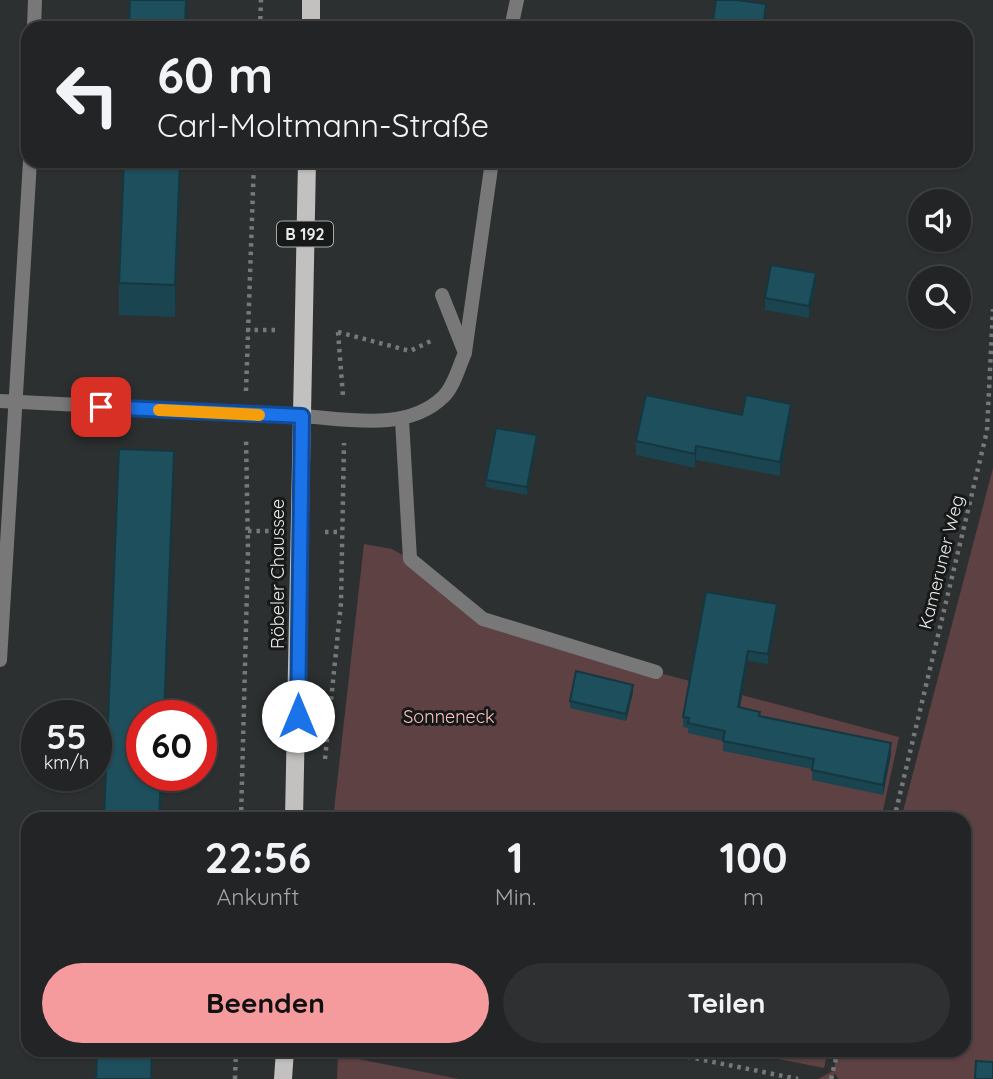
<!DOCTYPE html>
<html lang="de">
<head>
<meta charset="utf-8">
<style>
	:root { --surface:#222425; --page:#2e3032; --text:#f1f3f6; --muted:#a2a4a7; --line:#3f4142; --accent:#f59b9d }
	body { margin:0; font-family:Quicksand,sans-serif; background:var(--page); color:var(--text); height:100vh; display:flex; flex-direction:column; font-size:26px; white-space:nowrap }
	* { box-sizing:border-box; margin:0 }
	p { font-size:23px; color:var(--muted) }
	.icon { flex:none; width:38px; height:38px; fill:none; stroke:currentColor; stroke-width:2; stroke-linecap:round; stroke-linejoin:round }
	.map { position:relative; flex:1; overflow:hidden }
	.panel { position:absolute; left:21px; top:812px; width:950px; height:245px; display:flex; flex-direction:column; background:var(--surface); border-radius:21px; box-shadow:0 2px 5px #0004,0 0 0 2px var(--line) }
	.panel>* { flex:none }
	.top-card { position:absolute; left:21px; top:21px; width:952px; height:147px; border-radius:21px; box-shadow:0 2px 5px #0004,0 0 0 2px var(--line); background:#222425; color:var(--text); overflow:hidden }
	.tools { position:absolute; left:908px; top:189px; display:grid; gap:14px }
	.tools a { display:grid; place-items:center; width:63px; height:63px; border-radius:50%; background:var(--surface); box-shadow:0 2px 5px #0004,0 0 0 2px var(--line); font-size:35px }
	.speed { position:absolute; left:21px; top:700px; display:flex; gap:14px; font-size:35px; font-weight:700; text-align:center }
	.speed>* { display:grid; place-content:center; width:91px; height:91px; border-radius:50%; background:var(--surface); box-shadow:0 2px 5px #0004,0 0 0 2px var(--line); line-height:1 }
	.speed small { font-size:18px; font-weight:400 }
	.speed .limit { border:10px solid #d22; background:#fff; color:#111 }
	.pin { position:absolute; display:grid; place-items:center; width:60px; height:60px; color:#fff; margin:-30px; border-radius:14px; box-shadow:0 4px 10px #0006 }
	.me { position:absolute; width:77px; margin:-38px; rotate:0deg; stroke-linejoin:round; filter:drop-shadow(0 0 5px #0008) }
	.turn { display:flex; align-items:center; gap:24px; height:147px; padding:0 21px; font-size:32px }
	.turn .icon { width:91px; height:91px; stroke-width:2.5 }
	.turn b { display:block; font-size:49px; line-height:60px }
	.eta { display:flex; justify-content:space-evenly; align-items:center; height:119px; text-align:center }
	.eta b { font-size:42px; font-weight:700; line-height:49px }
	.action { display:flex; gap:14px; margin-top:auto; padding:14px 21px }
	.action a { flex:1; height:80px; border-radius:42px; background:var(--accent); color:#111; font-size:28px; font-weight:700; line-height:80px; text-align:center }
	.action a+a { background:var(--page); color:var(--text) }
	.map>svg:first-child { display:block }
	.green { fill:#5e4142 }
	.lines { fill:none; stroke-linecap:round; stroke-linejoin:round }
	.path { stroke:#76797a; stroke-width:4.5; stroke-dasharray:3.5 5; stroke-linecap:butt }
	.service { stroke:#797878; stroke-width:14 }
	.minor { stroke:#797878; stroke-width:14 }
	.primary { stroke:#c3c0c0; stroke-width:18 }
	.wall { fill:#1a444f }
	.shaded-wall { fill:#153740 }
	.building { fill:#1e4f5c; stroke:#153740; stroke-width:2 }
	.route-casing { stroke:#114b97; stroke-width:18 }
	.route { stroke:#1a73e8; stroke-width:12 }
	.slow { stroke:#f59e0b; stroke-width:12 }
	.labels { text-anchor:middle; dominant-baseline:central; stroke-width:6; stroke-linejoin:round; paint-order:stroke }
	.shield { fill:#171818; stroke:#a9aaab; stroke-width:2 }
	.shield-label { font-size:16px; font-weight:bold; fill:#e7e9ea }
	.street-label { font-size:18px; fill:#e7e9ea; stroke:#171818 }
	.park-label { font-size:18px; fill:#fec2c3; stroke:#171818 }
</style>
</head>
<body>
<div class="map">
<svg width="993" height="1079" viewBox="0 0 993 1079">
	<rect width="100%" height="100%" fill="#2d3031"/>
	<!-- green -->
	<g class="green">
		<path d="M993 468V1079H839L834 1073V1079H818L833 1071 839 1050H964V819H901Z"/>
		<path d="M364 544 392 549 410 559 484 619 656 672 899 737 881 819H333Z"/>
		<path d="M732 1050H828L824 1068Z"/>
		<path d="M338 1055 459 1079H337Z"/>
	</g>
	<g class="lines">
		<!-- path -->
		<g class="path">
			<path d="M260 28 261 0"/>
			<path d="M246 330H277"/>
			<path d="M338 332 343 396"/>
			<path d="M338 332 410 351 433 340"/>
			<path d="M246 391 254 161"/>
			<path d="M248 531H275"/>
			<path d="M325 532H342"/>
			<path d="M325 759 341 603 344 443"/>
			<path d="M241 819 248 551 246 438"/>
			<path d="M894 819 987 431 993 309"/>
			<path d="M654 1050 798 1079"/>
			<path d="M235 1079 236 1050"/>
			<path d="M831 1079 838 1050"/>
		</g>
		<!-- service -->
		<g class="service">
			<path d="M511 28 517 0"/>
			<path d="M465 352 492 161"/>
			<path d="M302 416C348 419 407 432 443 397 454 387 459 366 465 353L442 295"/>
			<path d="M402 420 410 559 483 619 656 672"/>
		</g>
		<!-- minor -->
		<g class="minor">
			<path d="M34 28 35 0"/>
			<path d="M0 401 302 416"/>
			<path d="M0 660 30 161"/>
		</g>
		<!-- primary -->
		<g class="primary">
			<path d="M311 28V0"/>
			<path d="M294 819 307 161"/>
			<path d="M283 1079 285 1050"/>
		</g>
	</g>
	<!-- wall -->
	<g class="wall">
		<path d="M124 161H181L175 317 119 315V283Z"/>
		<path d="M816 285 809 318 765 310V298Z"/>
		<path d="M742 415 791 418 780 476 696 460 695 468 636 455V441Z"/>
		<path d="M537 442 527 495 486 487V480Z"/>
		<path d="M777 615 768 664 748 661 740 708 760 716 891 754 883 795 812 780V769L723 751V741L688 733V728L683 727V717Z"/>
		<path d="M633 692 626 721 570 708V701Z"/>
	</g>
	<!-- shaded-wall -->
	<g class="shaded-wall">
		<path d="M186 0H187L186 28H185Z"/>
		<path d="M766 4V18L765 28H763Z"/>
		<path d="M180 161H181L175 317V285Z"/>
		<path d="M816 273V285L809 318V306Z"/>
		<path d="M791 404V418L780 476V462Z"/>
		<path d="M537 435V442L527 495V487Z"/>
		<path d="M696 446V460L695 468V454Z"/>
		<path d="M174 451V483L165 716H164Z"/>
		<path d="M777 604V615L768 664V654Z"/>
		<path d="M748 651V661L738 718V707Z"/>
		<path d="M633 685V692L626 721V714Z"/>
		<path d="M891 743V754L883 795V785Z"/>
		<path d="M161 775H163L161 819H159Z"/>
	</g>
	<!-- building -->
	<g class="building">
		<path d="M130 0H186L185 28H129Z"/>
		<path d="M716 0H736L766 4 763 28H712Z"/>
		<path d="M124 161H180L175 285 119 283Z"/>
		<path d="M771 265 816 273 809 306 765 298Z"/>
		<path d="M646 395 742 415 746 395 791 404 780 462 696 446 695 454 636 441Z"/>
		<path d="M496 428 537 435 527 487 486 480Z"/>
		<path d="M119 449 174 451 164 716H142V775H161L159 819H104Z"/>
		<path d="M706 592 777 604 768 654 748 651 738 707 760 712 759 716 891 743 883 785 812 770 814 759 723 741 725 731 688 723 689 718 683 717Z"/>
		<path d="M576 671 633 685 626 714 570 701Z"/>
		<path d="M97 1050H152L151 1079H96Z"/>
		<path d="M976 1061 993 1062V1079H975Z"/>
	</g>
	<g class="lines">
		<!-- route casing -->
		<g class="route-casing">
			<path id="route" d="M101 407 302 416 298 716"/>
		</g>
		<!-- route -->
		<use href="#route" class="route"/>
		<!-- slow -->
		<path class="slow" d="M159 410 259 415"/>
	</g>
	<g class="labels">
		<!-- shield labels -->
		<rect class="shield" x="277" y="221.5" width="56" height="25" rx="5"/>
		<g class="shield-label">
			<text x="305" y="234">B 192</text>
		</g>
		<!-- street labels -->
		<g class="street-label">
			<text transform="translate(941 562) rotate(-76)">Kameruner Weg</text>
			<text transform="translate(277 574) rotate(-90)">Röbeler Chaussee</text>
		</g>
		<!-- park labels -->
		<g class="park-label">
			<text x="449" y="716">Sonneneck</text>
		</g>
	</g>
</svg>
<div class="tools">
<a><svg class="icon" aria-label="sound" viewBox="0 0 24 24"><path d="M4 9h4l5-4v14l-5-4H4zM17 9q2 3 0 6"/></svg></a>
<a><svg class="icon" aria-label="search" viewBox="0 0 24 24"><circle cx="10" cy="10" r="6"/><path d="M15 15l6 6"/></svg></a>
</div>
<div class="speed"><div>55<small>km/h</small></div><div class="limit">60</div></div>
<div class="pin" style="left:101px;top:407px;background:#d93025"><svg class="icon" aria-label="arrive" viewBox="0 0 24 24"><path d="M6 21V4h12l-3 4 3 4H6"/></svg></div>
<svg class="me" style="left:298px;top:716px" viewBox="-20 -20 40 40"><circle r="19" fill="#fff"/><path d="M0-13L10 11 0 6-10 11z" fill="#1a73e8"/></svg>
<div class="top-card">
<div class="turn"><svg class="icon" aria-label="left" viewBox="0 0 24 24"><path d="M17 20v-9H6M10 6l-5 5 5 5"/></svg><div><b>60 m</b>Carl-Moltmann-Straße</div></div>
</div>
<section class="panel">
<div class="eta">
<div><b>22:56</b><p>Ankunft</p></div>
<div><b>1</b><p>Min.</p></div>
<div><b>100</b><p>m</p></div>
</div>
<div class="action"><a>Beenden</a><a>Teilen</a></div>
</section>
</div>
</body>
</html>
